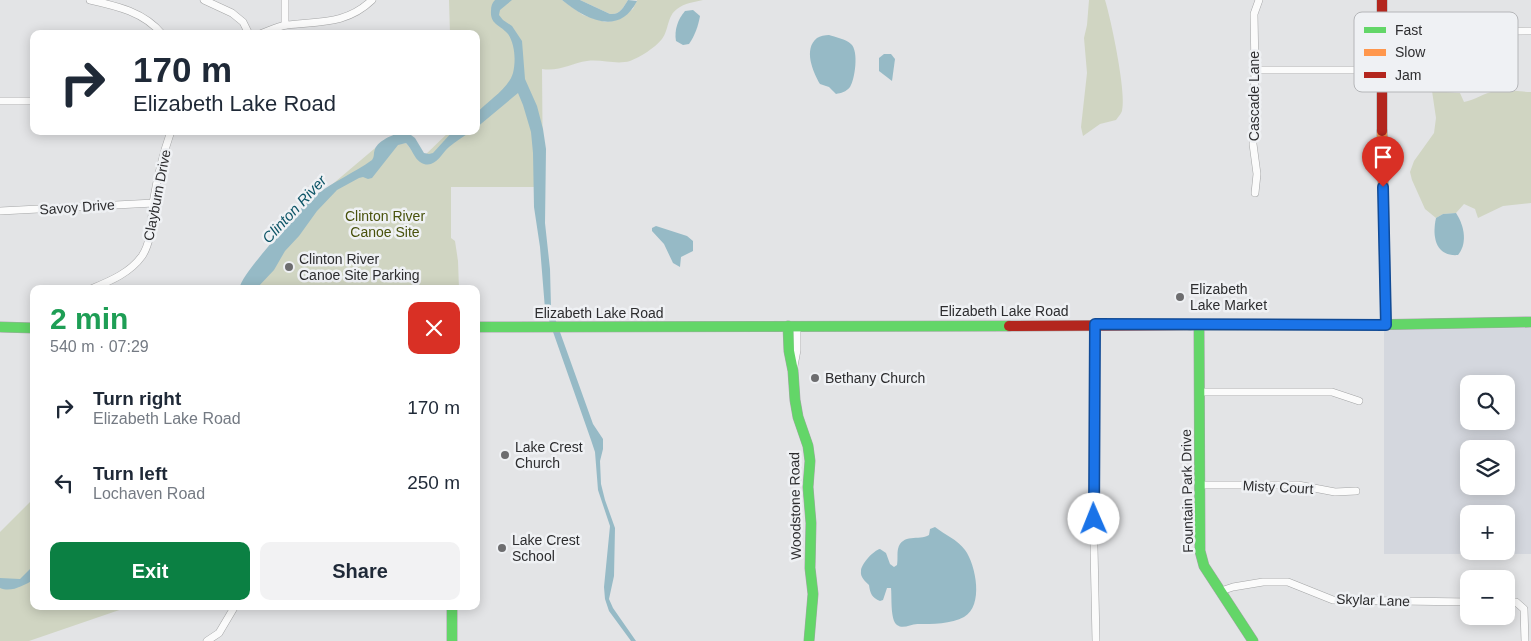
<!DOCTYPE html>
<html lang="en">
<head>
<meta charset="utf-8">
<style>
	:root { --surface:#fff; --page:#f2f2f3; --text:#1f2937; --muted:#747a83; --accent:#0b8043 }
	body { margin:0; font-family:Arial,sans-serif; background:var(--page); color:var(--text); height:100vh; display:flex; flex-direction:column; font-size:19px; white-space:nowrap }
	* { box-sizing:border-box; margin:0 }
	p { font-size:16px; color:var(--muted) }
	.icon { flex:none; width:28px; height:28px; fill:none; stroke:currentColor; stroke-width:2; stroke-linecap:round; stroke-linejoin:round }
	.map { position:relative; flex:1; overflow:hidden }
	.details { position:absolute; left:30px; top:285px; width:450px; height:325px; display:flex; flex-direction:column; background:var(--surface); border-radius:10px; box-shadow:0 2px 12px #0003 }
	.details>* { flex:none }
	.guide { position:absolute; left:30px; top:30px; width:450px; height:105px; border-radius:10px; box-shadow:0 2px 12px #0003; background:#fff; color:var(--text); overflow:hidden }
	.fabs { position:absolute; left:1460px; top:375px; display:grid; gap:10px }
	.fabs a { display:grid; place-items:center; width:55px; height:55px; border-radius:10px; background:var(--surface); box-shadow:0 2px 12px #0003; font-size:25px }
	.pin { position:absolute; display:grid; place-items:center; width:42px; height:42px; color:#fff; margin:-51px -21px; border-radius:50% 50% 50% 0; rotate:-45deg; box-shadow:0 0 5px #0007 }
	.pin .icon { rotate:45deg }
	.me { position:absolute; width:55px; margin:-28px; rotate:359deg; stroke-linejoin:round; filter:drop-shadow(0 0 4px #0008) }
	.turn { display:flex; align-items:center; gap:18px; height:105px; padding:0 20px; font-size:22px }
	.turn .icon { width:65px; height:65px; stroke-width:2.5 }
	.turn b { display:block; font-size:35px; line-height:42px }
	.round { display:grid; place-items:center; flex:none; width:52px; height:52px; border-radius:10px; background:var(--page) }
	.overview { display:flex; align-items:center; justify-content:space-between; height:85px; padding:0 20px }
	h1 { font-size:30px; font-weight:700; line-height:38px; color:#1e9e55 }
	.button { display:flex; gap:10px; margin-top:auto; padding:10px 20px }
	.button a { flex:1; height:58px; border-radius:10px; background:var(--accent); color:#fff; font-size:20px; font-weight:700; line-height:58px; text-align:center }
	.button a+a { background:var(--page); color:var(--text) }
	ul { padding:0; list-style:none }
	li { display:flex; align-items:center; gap:15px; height:75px; padding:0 20px }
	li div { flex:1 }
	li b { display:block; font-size:19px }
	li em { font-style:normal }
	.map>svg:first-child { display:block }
	.built { fill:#d4d7de; fill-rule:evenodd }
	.green { fill:#d0d5c2 }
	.water { fill:#96bac6 }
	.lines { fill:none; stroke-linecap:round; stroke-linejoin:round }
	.street-casing { stroke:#a4a5a6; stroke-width:8 }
	.fast-casing { stroke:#a4a5a6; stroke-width:11 }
	.slow-casing { stroke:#a4a5a6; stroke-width:11 }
	.jam-casing { stroke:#a4a5a6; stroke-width:11 }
	.street { stroke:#fbfbfb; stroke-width:7 }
	.fast { stroke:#63d668; stroke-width:10 }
	.slow { stroke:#ff974d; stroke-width:10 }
	.jam { stroke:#b3261e; stroke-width:10 }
	.route-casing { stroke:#114b97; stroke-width:12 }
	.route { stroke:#1a73e8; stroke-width:9 }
	.poi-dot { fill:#6d6d6f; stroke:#eff1f4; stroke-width:2 }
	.labels { text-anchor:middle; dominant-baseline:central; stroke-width:5; stroke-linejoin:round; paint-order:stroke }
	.street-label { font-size:14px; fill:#2d2d2f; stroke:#eff1f4 }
	.park-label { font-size:14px; fill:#49520c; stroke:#eff1f4 }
	.poi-label { font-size:14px; fill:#2d2d2f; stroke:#eff1f4; text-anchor:start }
	.water-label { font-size:15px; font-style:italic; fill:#0c5466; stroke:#eff1f4 }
	.key { fill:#eff1f4; stroke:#b5b6b9; stroke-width:1 }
	.key-label { font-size:14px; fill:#2d2d2f }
</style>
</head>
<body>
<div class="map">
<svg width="1531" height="641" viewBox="0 0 1531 641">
	<rect width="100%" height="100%" fill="#e3e4e6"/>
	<!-- built -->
	<path class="built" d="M1531 328V554H1384V329ZM1469 384H1506V421H1469ZM1469 449H1506V486H1469ZM1469 514H1506V551H1469Z"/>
	<!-- green -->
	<g class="green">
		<path d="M449 0H562L583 15 605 22 614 21 633 9 637 0H703C694 2 685 3 677 9 667 16 669 30 662 39 655 48 640 57 630 61 616 65 602 59 587 61 572 63 559 72 542 69L543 187H451V238L455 241 458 261 459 289H254L296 215 387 138 399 144 406 143 413 152 423 157 450 131H476V34H450Z"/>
		<path d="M580 0H628C623 8 620 15 610 14Z"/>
		<path d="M1089 0H1105C1111 19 1127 95 1122 111 1121 114 1118 117 1116 120L1100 124 1083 136 1081 127 1087 73 1084 38 1087 25Z"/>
		<path d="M1432 91 1460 93 1464 102C1475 100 1484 93 1495 91 1506 89 1519 92 1531 92V203L1503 206 1478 218 1475 209 1464 204 1456 213 1443 214 1436 218 1425 209 1412 180 1410 172 1414 161 1434 133 1436 118Z"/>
		<path d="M34 498V606H131L29 641H0V532Z"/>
	</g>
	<!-- water -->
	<g class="water">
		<path d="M495 0H512L500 10 499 15 503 20 512 26 522 41 525 79 537 106 543 129 546 149 545 223 550 269 551 307 593 424 603 439V449L600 461 601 484 605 500 615 528 614 576 609 599 613 608 636 641H631L609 611 605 599 604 587 610 526 598 490 595 452 591 440 545 309 540 247 534 207 533 153 531 132 523 105 518 93 476 128V114C487 101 508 90 513 73 516 61 515 44 508 34 501 25 490 25 491 11 491 6 492 3 495 0Z"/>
		<path d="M562 0H580L610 14C620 15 623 8 628 0L637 1C619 37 585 19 562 0Z"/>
		<path d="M693 10 700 16C698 27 695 35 689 44L683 45 676 41C674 30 678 19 685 11Z"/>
		<path d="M829 35C835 37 846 39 851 44 859 51 855 79 850 87 846 92 841 93 836 94L829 87 820 84C813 72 803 49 817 38 820 36 825 35 829 35Z"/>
		<path d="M884 54H891L895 59 892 81 879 71V58Z"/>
		<path d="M453 131H472C464 136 456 141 449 147 441 154 434 171 420 162 414 158 412 149 406 143L398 145 372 178 368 179 363 177 359 178 337 190 317 211 299 236 285 251 274 270 257 288 239 289C242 278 255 263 262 254 279 234 295 211 316 195 334 181 354 173 372 160 375 156 373 154 375 149 378 140 399 131 407 132L415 138 424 153 429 154 433 153Z"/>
		<path d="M1456 213C1464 225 1468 243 1458 255 1435 257 1432 236 1436 218L1443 214Z"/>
		<path d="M656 226 687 236 693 241V251L681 257 680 267 673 263 664 244 652 231V228Z"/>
		<path d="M935 527C945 535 957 539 965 550 976 565 984 606 964 617 952 624 931 624 919 624 911 623 904 630 897 625 890 620 892 596 891 588H887L883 600 880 601C872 598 870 593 869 585 865 581 860 577 861 571 861 564 874 550 880 549L886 553 890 564 894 567 897 565C898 560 897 553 898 549 902 533 919 541 929 535L930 529Z"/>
		<path d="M34 565V580C23 585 12 593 0 588V578L20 579Z"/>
	</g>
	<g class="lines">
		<!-- street casing -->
		<g class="street-casing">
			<g id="street">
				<path d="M90 0C117 6 144 12 162 34"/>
				<path d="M204 0 232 13 243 22 249 34"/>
				<path d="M285 0V25"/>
				<path d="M1382 32 1531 31"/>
				<path d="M260 34C269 31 278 26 287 25 318 21 346 25 372 0"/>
				<path d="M1255 70H1382"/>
				<path d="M0 101H34"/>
				<path d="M1255 193 1257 174 1253 144 1255 70 1254 14 1259 0"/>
				<path d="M0 211 154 203"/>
				<path d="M91 289C110 281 130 273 142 256 152 241 151 220 153 203 157 179 163 154 171 131"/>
				<path d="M1095 324 1093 500 1096 641"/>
				<path d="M794 366 797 350V326"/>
				<path d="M1200 392H1332L1359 401"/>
				<path d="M1200 485H1298L1335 492 1356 491"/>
				<path d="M1221 591 1233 587 1263 582H1288L1333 600 1469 602"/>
				<path d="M1506 602H1516L1524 609 1525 641"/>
				<path d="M207 641 219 633 235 606"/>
			</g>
		</g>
		<!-- fast casing -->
		<g class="fast-casing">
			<g id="fast">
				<path d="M1190 325H1363L1531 322"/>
				<path d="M1199 325 1200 551 1204 566 1253 641"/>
				<path d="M788 326 789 351 793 371 795 400 798 417 808 446 810 461 808 487 811 523 810 568 813 594 809 641"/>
				<path d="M0 327 34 328"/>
				<path d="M476 327 1009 326"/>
				<path d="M452 606V641"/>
			</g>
		</g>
		<!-- slow casing -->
		<g class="slow-casing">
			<path id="slow" d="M1382 131 1386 325"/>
		</g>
		<!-- jam casing -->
		<g class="jam-casing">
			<g id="jam">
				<path d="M1382 131V0"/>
				<path d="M1009 326 1190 325"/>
			</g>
		</g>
		<!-- street -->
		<use href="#street" class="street"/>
		<!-- fast -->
		<use href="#fast" class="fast"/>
		<!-- slow -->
		<use href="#slow" class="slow"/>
		<!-- jam -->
		<use href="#jam" class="jam"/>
	</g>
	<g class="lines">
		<!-- route casing -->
		<g class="route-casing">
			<path id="route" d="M1094 519 1095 324 1386 325 1383 187"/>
		</g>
		<!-- route -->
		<use href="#route" class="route"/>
	</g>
	<!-- markers -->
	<g class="poi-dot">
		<circle cx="289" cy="267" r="5"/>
		<circle cx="1180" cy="297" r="5"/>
		<circle cx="815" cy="378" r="5"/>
		<circle cx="505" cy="455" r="5"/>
		<circle cx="502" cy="548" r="5"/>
	</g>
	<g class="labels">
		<!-- street labels -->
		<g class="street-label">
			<text transform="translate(1254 96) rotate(-90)">Cascade Lane</text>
			<text transform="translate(157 195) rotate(-79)">Clayburn Drive</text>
			<text transform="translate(77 207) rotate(-4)">Savoy Drive</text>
			<text x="1004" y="311">Elizabeth Lake Road</text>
			<text x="599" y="313">Elizabeth Lake Road</text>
			<text transform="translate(1278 487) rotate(3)">Misty Court</text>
			<text transform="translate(1187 491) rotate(-91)">Fountain Park Drive</text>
			<text transform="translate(795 506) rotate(-91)">Woodstone Road</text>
			<text transform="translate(1373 600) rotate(2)">Skylar Lane</text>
		</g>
		<!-- park labels -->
		<g class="park-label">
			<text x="385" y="216">Clinton River<tspan x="385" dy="16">Canoe Site</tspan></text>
		</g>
		<!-- poi labels -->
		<g class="poi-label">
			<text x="299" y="259">Clinton River<tspan x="299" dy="16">Canoe Site Parking</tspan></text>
			<text x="1190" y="289">Elizabeth<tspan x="1190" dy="16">Lake Market</tspan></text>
			<text x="825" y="378">Bethany Church</text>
			<text x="515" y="447">Lake Crest<tspan x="515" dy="16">Church</tspan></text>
			<text x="512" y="540">Lake Crest<tspan x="512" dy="16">School</tspan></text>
		</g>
		<!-- water labels -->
		<g class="water-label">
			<text transform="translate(294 209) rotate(-47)">Clinton River</text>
		</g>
	</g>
	<!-- legend -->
	<rect x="1354" y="12" width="164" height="80" rx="8" class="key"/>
	<rect x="1364" y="27" width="22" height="6" fill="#63d668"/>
	<rect x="1364" y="49" width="22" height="7" fill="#ff974d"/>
	<rect x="1364" y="72" width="22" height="6" fill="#b3261e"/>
	<g class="key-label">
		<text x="1395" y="35">Fast</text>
		<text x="1395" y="57">Slow</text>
		<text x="1395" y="80">Jam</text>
	</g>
</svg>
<div class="fabs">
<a><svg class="icon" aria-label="search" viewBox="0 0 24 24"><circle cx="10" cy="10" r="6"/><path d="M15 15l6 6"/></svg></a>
<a><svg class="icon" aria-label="layers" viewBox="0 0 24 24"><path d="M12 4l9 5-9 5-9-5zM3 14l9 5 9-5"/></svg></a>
<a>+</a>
<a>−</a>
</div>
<div class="pin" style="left:1383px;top:187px;background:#d93025"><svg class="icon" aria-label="arrive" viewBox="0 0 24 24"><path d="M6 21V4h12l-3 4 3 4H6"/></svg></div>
<svg class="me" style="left:1094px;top:519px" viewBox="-20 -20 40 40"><circle r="19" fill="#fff"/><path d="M0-13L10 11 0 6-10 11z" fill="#1a73e8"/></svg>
<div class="guide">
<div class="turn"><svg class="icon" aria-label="right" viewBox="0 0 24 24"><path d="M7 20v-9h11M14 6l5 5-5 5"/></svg><div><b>170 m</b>Elizabeth Lake Road</div></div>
</div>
<section class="details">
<div class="overview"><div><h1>2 min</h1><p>540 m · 07:29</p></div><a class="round" style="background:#d93025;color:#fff"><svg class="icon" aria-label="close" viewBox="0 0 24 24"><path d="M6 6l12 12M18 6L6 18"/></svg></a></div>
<ul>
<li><svg class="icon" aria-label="right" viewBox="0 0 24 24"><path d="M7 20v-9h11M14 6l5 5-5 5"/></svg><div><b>Turn right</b><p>Elizabeth Lake Road</p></div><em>170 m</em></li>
<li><svg class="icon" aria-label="left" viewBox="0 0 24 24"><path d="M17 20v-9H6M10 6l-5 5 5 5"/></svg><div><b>Turn left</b><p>Lochaven Road</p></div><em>250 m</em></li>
</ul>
<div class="button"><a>Exit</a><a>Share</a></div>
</section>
</div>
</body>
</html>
